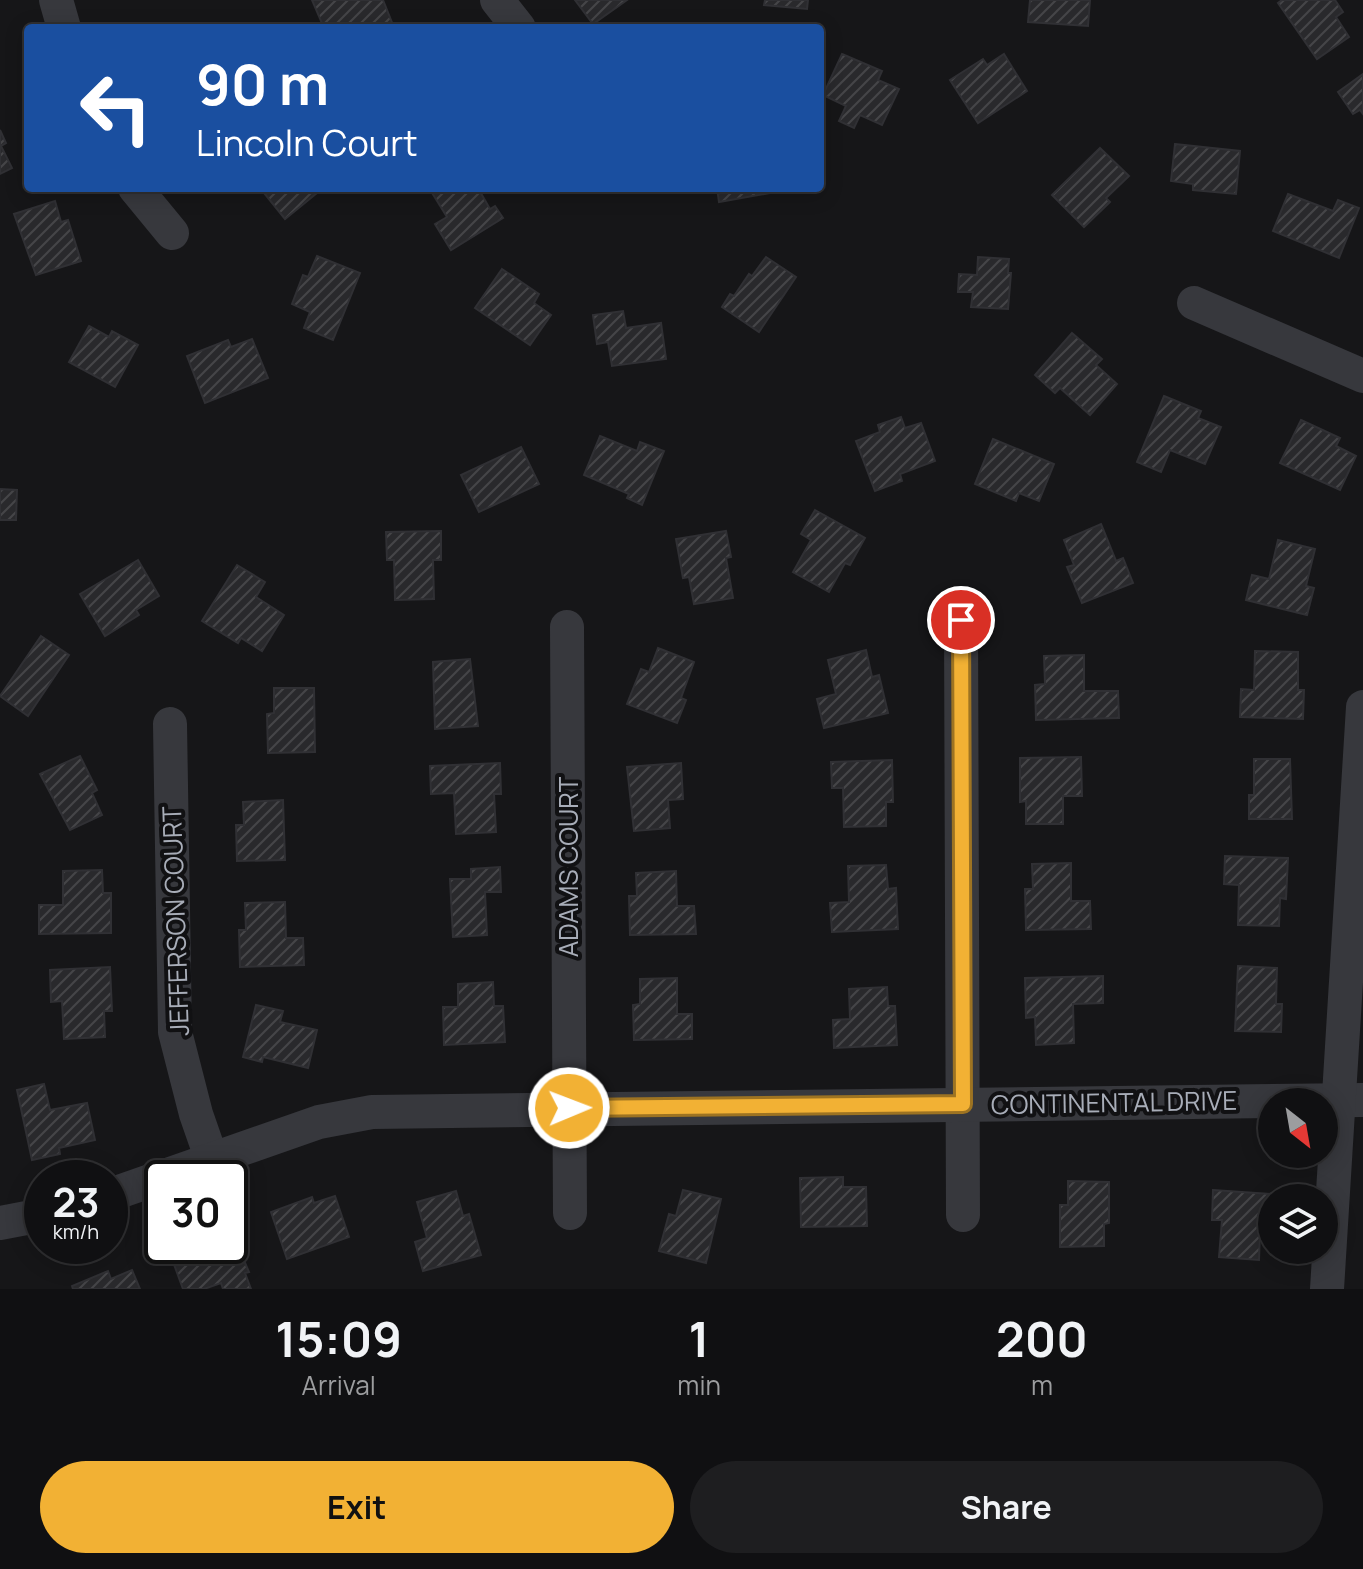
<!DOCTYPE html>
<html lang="en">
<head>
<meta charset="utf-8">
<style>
	:root { --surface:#101012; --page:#1e1e20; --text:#f1f3f6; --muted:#9c9d9f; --line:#303032; --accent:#f2b134 }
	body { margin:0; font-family:Manrope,sans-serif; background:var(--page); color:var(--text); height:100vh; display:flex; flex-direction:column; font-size:30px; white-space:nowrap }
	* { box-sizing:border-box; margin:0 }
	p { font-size:26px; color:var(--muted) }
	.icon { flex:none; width:44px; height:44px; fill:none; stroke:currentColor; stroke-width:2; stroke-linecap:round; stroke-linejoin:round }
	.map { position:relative; height:1289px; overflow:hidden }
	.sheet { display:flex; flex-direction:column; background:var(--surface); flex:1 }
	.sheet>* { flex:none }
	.hud { position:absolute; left:24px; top:24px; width:800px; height:168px; border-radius:8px; box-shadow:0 4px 20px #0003,0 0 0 2px var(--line); background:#1a4fa0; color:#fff; overflow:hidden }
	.needle { width:52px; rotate:149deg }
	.buttons { position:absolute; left:1258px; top:1088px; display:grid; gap:16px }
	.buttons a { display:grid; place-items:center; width:80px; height:80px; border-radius:50%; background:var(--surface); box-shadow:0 4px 20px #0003,0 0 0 2px var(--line); font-size:40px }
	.speed { position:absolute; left:24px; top:1160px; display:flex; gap:16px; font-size:40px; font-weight:700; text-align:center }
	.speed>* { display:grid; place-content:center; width:104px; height:104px; border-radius:50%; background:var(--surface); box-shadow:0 4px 20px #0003,0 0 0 2px var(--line); line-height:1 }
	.speed small { font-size:20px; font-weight:400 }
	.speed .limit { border:4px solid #111; border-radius:12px; background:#fff; color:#111 }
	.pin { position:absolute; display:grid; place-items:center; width:68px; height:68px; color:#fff; margin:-34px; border:4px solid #fff; border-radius:50%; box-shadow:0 2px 8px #0007 }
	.me { position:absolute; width:88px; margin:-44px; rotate:89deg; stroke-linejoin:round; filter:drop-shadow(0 0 6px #0008) }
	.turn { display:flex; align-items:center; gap:28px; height:168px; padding:0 40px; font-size:36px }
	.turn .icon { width:104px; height:104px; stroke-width:2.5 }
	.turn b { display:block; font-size:56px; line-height:68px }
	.eta { display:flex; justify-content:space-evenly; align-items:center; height:136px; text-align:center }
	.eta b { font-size:48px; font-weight:700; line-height:56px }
	.primary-button { display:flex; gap:16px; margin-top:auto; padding:16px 40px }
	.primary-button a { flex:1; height:92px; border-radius:48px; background:var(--accent); color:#111; font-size:32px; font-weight:700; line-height:92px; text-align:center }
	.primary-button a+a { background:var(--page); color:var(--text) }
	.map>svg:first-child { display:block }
	.building { fill:url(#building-hatch); stroke:#303034; stroke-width:2 }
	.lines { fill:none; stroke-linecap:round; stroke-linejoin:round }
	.minor { stroke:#37383d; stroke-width:34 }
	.route-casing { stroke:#9d7322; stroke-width:20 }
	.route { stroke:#f2b134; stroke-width:14 }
	.labels { text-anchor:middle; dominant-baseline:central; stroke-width:8; stroke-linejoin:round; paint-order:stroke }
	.street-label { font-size:26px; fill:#a8adb8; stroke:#111113 }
</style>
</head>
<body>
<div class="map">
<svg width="1363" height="1289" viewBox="0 0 1363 1289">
	<defs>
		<pattern id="building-hatch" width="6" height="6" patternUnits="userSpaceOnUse" patternTransform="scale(2)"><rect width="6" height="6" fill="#29292c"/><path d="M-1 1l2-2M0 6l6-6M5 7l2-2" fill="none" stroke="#454548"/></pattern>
	</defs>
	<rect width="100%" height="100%" fill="#161618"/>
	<!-- building -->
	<g class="building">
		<path d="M312 0H383L393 25 386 28H324Z"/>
		<path d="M575 0H627L593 24Z"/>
		<path d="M765 0H808L807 9 764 5Z"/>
		<path d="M1030 0H1090L1088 26 1028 22Z"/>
		<path d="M1282 0H1335L1343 12 1336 17 1349 37 1317 59 1278 3Z"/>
		<path d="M842 54 882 71 878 80 899 89 882 125 860 115 854 128 839 121 846 106 823 95Z"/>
		<path d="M1004 54 1027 91 978 123 950 80 983 59 987 65Z"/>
		<path d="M1363 74V114L1360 110 1353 114 1338 92Z"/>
		<path d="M0 130 6 143 1 146 12 168 0 174Z"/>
		<path d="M1175 144 1240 151 1236 194 1193 190V184L1171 181Z"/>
		<path d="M1100 148 1129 176 1106 198 1110 202 1084 227 1052 195Z"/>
		<path d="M260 188H321L322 189 285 219Z"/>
		<path d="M429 188H478L490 209 495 206 503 218 451 250 435 224 447 217Z"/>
		<path d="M717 188H780L781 191 719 202Z"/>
		<path d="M1288 194 1333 211 1338 200 1359 208 1339 258 1273 231Z"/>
		<path d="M55 201 61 222 68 220 81 261 36 275 14 214Z"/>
		<path d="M317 256 360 273 333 340 304 328 310 312 292 304 303 275 308 277Z"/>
		<path d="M766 257 796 277 759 332 722 307 730 294 734 296 749 274 752 276Z"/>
		<path d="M978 257 1009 259 1008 273H1011L1008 309 971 307 973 292H958L959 274 977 275Z"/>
		<path d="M502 269 539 294 534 303 551 315 530 345 475 308Z"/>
		<path d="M623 311 626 328 661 323 666 359 612 366 608 342 597 344 593 315Z"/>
		<path d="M89 326 109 337 112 331 138 345 115 387 69 362Z"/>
		<path d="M1072 333 1102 359 1096 365 1117 384 1090 415 1060 388 1055 393 1035 375Z"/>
		<path d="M252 339 268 378 205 403 187 356 228 340 231 347Z"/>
		<path d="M1164 396 1201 411 1198 418 1221 427 1205 464 1170 450 1161 472 1137 462Z"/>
		<path d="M901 417 905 428 921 423 935 461 900 474 902 481 875 491 856 441 880 432 878 425Z"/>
		<path d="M1301 420 1340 438 1336 446 1356 456 1340 490 1280 463Z"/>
		<path d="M600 436 637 451 640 442 664 451 642 505 627 498 629 494 584 475Z"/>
		<path d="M993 439 1054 464 1039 501 1019 493 1016 501 975 484Z"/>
		<path d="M521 447 539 484 479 512 461 475Z"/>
		<path d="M0 489 17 490 16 520H0Z"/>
		<path d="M815 510 865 538 850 565 845 563 829 592 793 572 811 540 801 534Z"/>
		<path d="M1101 524 1116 561 1123 558 1133 583 1082 603 1067 567 1074 565 1064 540Z"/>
		<path d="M441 531V560H433L434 599 395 600 394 560H387L386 532Z"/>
		<path d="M726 531 731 557 726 558 733 598 694 604 689 577 683 578 676 539Z"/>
		<path d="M1278 540 1315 549 1306 586 1314 588 1307 615 1246 600 1252 575 1269 579Z"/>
		<path d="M138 560 159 596 136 610 139 615 105 636 80 594Z"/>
		<path d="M237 565 265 582 256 597 284 615 262 651 241 638 238 643 202 621Z"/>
		<path d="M41 636 69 655 28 716 0 696Z"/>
		<path d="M658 648 694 662 681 698 686 700 677 723 627 704 641 669 649 672Z"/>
		<path d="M866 650 872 677 879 675 888 713 824 728 817 699 836 694 828 660Z"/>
		<path d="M1255 651 1298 652V690H1304L1303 719 1240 717 1241 689 1254 690Z"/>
		<path d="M1084 655V691H1118L1119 718 1036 720 1035 685 1045 684 1044 656Z"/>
		<path d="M470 659 478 726 435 729 433 662Z"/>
		<path d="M274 688H314L315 752 268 753 267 714 274 713Z"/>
		<path d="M80 756 97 790 92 793 102 815 70 830 40 774Z"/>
		<path d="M1081 757 1082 796H1063V824H1026V801L1020 802V758Z"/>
		<path d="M1254 759H1290L1292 819H1249V795H1254Z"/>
		<path d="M892 760 893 802H886V826L844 827 843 788H832L831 762Z"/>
		<path d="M500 763 501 794H494L496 832 456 834 454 793 431 794 430 766Z"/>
		<path d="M681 763 683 799 668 800 670 828 634 831 627 767Z"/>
		<path d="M283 800 285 860 237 861 236 825H244L243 802Z"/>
		<path d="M1225 856 1288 858 1286 899 1280 898 1279 926 1238 925 1239 885 1224 884Z"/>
		<path d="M1071 863V901H1090L1091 929 1026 930 1025 889H1033L1032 864Z"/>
		<path d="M886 865 888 889 896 888 898 929 832 932 830 903 849 902 848 866Z"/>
		<path d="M500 867 501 892H485L487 935 453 937 450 879H471V869Z"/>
		<path d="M102 870 103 893H111V933L39 934V905H63V871Z"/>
		<path d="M676 871 677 906H694L696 934 630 935 629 896H637L636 873Z"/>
		<path d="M285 902 286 938H303L304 965 240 967 239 930H246L245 903Z"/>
		<path d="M1238 966 1277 968 1276 1004H1282L1281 1032 1235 1031Z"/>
		<path d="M110 967 112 1011H104L105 1037 64 1039 62 1001 51 1002 50 970Z"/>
		<path d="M1103 976V1003L1073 1004 1074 1043 1036 1045 1035 1017 1026 1018 1025 978Z"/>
		<path d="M677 978V1014H692V1039L634 1040 633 1005 640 1004V979Z"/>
		<path d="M493 982 494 1006H503L505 1042 444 1045 443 1007H458V984Z"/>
		<path d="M887 987 888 1006H895L897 1045 834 1048 833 1020 850 1019 849 989Z"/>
		<path d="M256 1005 283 1011 280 1022 317 1030 308 1068 263 1057 262 1062 243 1057Z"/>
		<path d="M44 1084 50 1110 87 1103 95 1140 59 1148 60 1154 32 1160 17 1090Z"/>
		<path d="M843 1177V1187H866L867 1226 801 1227 800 1178Z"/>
		<path d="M1068 1181 1109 1182V1223L1104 1224V1246L1060 1247V1205H1068Z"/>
		<path d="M683 1190 721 1199 706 1263 659 1251 669 1214 676 1216Z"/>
		<path d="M1213 1190 1270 1194 1268 1233H1260L1259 1260 1219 1257 1222 1220H1212Z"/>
		<path d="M456 1191 463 1216 469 1214 481 1255 423 1271 415 1242 427 1238 417 1202Z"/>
		<path d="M335 1196 349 1237 287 1259 271 1212 312 1197 314 1203Z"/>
		<path d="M230 1228 249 1272 245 1273 251 1289H223L221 1283 204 1289H183L172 1259 196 1250 195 1246H230Z"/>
		<path d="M132 1270 140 1289H73L72 1286 108 1271 111 1279Z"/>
	</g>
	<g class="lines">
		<!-- minor -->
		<g class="minor">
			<path d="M56 0 64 28"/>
			<path d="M497 0 519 28"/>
			<path d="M135 188 172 233"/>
			<path d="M1194 303 1363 376"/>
			<path d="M961 620 963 1215"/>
			<path d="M567 627 570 1213"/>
			<path d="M170 724 175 1032 196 1114 212 1160"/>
			<path d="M110 1195 319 1122 372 1112 1363 1100"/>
			<path d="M0 1223 42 1215"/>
			<path d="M1327 1289 1363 707"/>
		</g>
	</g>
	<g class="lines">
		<!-- route casing -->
		<g class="route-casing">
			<path id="route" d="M569 1108 963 1104 961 620"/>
		</g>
		<!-- route -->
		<use href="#route" class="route"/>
	</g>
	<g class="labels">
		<!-- street labels -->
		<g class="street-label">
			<text transform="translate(568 867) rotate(-90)">ADAMS COURT</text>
			<text transform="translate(175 921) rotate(-92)">JEFFERSON COURT</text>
			<text transform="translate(1114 1102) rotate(-1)">CONTINENTAL DRIVE</text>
		</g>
	</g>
</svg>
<div class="buttons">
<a><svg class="needle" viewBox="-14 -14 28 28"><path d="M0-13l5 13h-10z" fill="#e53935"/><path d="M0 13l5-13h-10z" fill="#9c9d9f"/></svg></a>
<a><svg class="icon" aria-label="layers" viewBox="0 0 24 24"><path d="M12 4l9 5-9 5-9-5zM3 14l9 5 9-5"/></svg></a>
</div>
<div class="speed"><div>23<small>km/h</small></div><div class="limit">30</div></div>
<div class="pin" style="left:961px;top:620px;background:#d93025"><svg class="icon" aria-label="arrive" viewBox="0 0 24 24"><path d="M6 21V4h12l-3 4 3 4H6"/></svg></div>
<svg class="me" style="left:569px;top:1108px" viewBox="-20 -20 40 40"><circle r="17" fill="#f2b134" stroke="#fff" stroke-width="3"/><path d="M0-11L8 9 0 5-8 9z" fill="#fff"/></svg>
<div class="hud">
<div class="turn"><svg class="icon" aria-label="left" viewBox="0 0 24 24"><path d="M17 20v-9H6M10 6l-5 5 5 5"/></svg><div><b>90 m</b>Lincoln Court</div></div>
</div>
</div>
<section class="sheet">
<div class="eta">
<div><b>15:09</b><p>Arrival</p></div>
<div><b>1</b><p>min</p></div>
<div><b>200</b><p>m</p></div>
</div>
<div class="primary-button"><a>Exit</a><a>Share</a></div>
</section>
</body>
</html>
